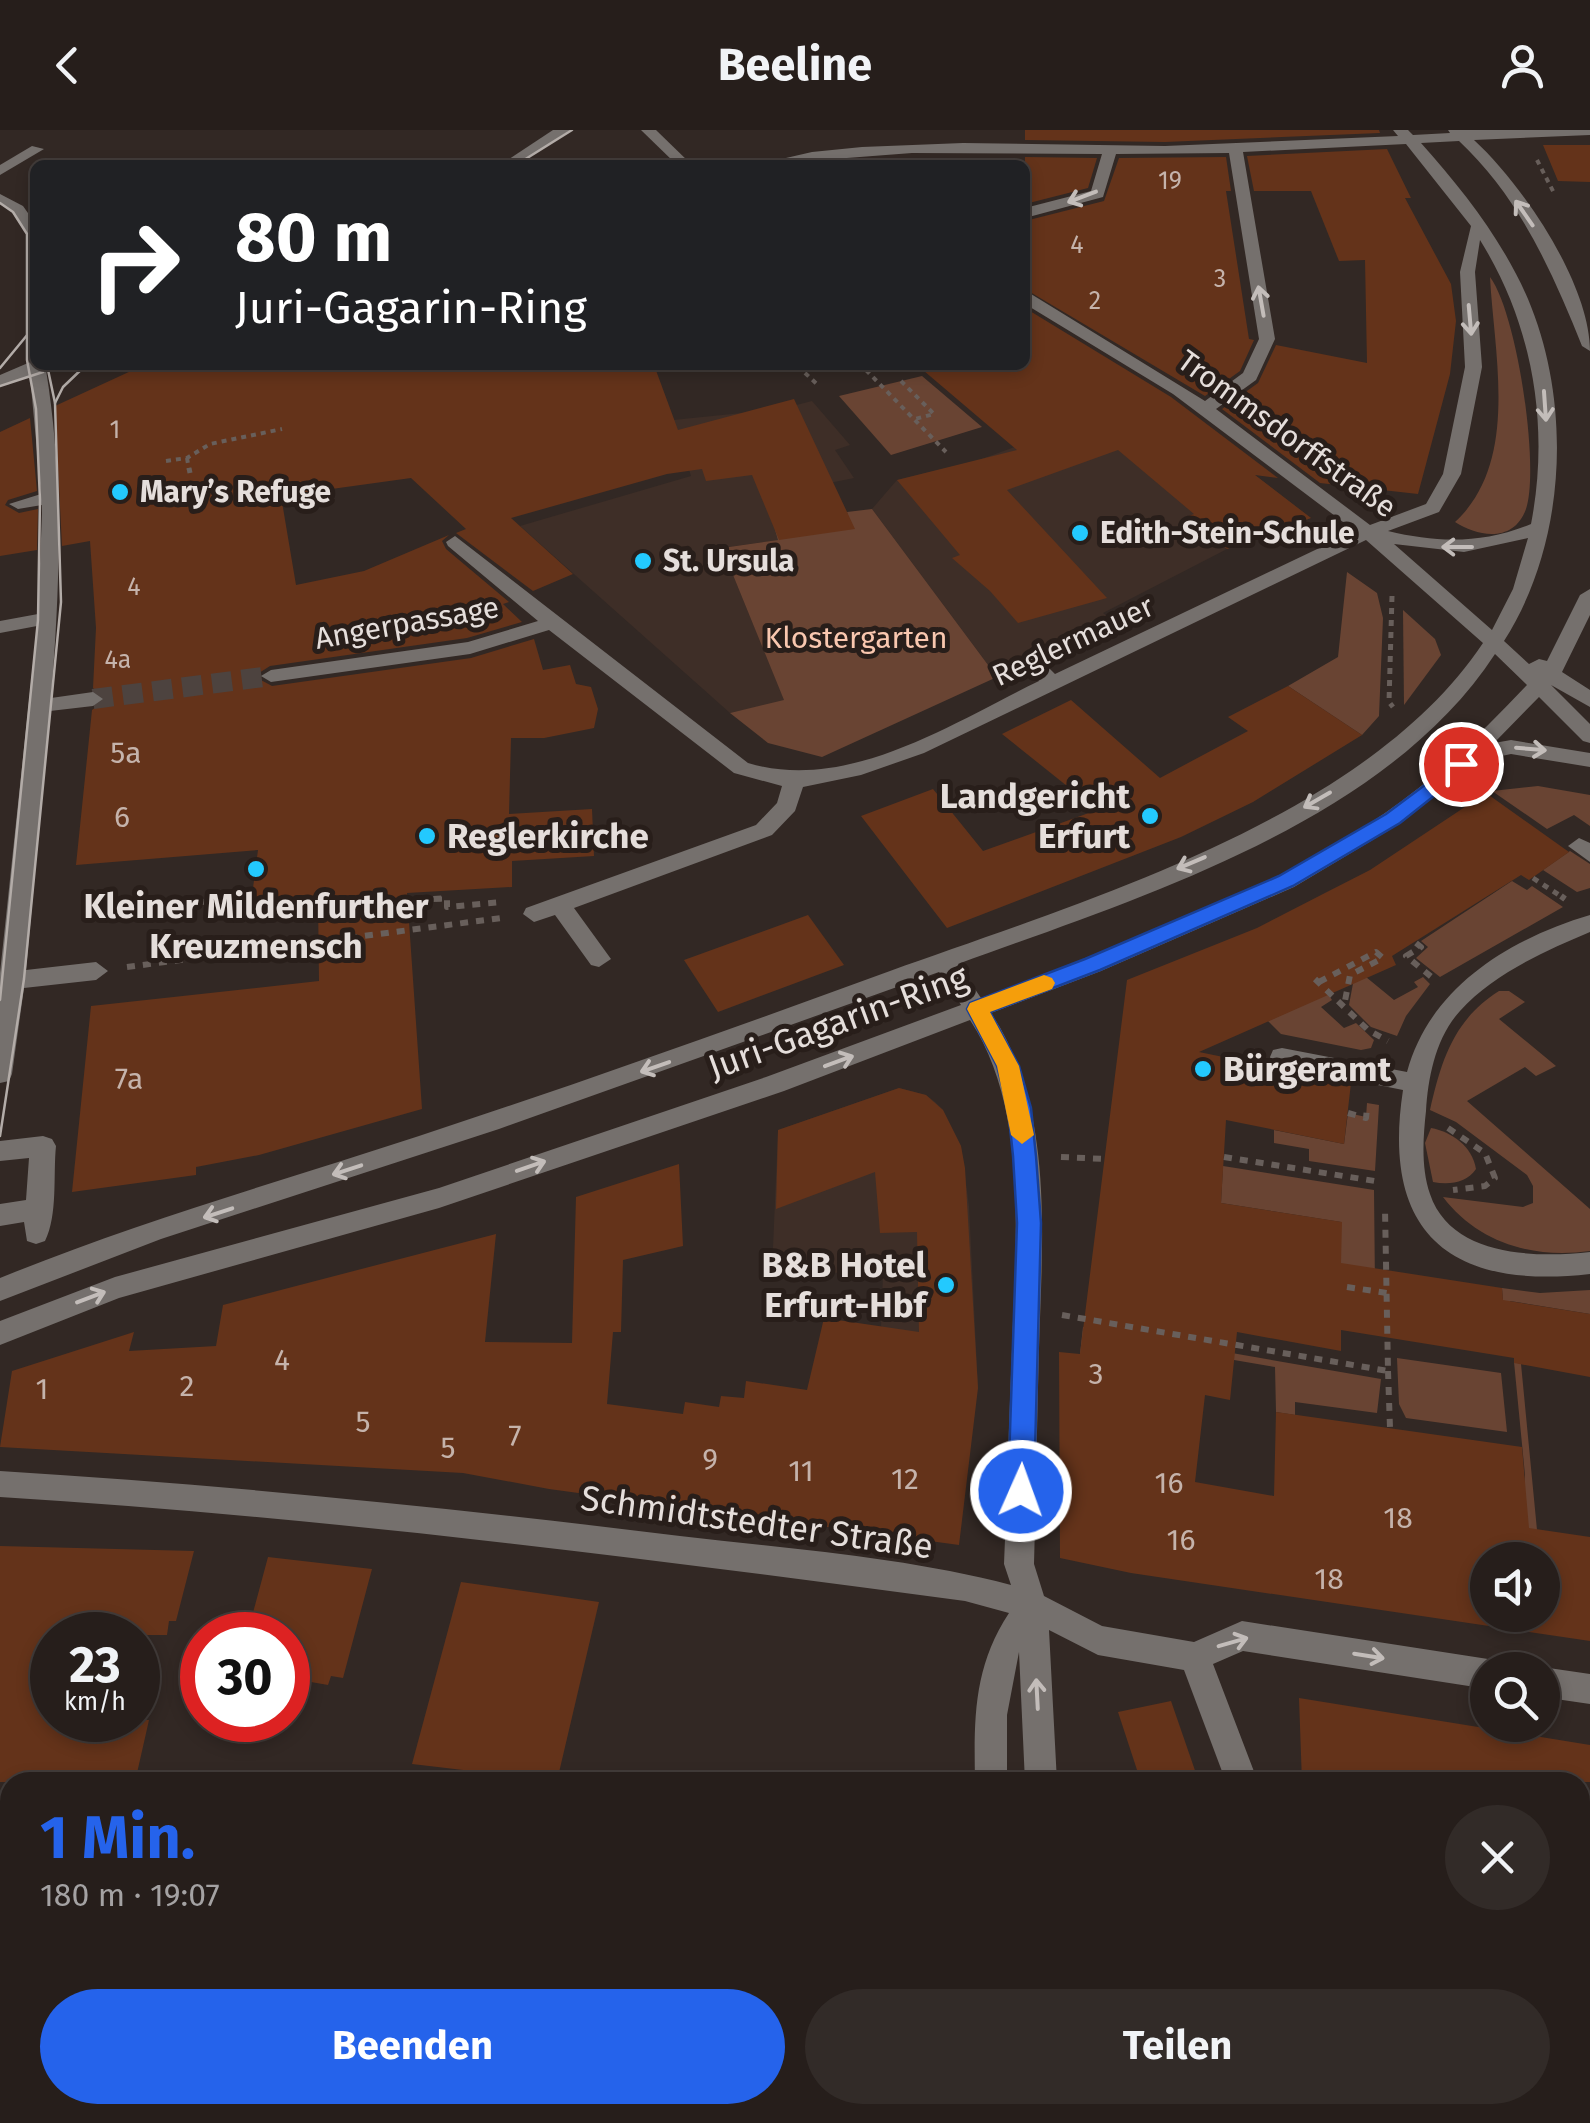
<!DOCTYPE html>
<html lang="de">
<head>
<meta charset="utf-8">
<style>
	:root { --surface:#261e1b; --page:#322b28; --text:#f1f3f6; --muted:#a4a2a3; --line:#423c3a; --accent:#2563eb }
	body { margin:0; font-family:"Fira Sans",sans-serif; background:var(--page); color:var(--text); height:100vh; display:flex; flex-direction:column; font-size:38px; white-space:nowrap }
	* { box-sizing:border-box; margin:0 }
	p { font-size:32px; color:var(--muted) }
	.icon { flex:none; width:55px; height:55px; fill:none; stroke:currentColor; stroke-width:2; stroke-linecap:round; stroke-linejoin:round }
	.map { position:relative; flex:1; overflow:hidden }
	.panel { position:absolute; left:0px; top:1642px; width:1590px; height:352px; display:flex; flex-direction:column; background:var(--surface); border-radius:30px 30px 0 0; box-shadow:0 5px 15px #0003,0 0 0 2px var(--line) }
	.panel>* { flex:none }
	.banner { position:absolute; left:30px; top:30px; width:1000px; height:210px; border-radius:15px; box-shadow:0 5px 15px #0003,0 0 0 2px var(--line); background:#202124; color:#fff; overflow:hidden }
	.controls { position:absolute; left:1470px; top:1412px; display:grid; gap:20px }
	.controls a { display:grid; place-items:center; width:90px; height:90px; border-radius:50%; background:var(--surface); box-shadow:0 5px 15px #0003,0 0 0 2px var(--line); font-size:50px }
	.speed { position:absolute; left:30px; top:1482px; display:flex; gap:20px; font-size:50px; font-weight:700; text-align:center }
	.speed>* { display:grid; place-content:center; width:130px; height:130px; border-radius:50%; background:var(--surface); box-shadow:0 5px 15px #0003,0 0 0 2px var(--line); line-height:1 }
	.speed small { font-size:25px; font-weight:400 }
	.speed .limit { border:15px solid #d22; background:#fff; color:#111 }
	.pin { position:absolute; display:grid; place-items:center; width:85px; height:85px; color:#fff; margin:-42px; border:5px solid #fff; border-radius:50%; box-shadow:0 2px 10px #0007 }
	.me { position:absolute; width:110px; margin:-55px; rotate:2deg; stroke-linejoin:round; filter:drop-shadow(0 0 8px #0008) }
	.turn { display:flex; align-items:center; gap:35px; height:210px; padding:0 40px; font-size:45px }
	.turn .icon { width:130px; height:130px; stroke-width:2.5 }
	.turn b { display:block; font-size:70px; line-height:85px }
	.round { display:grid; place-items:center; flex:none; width:105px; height:105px; border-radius:52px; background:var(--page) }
	.overview { display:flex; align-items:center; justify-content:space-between; height:170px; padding:0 40px }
	h1 { font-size:60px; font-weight:700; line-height:75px; color:var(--accent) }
	.button { display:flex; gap:20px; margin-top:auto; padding:20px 40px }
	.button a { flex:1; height:115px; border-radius:60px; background:var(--accent); color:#fff; font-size:40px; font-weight:700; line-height:115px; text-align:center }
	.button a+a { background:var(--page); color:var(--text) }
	header { display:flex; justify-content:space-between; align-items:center; height:130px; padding:0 40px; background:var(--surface); font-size:45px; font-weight:700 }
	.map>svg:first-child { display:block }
	.built { fill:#3e2e27 }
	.green { fill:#694433 }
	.building { fill:#64331a; fill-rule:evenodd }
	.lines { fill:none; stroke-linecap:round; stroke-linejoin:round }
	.minor-tunnel { stroke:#4d433f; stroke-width:20; stroke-dasharray:20 10; stroke-linecap:butt }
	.path-far2 { stroke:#685f5b; stroke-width:4; stroke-dasharray:5 5; stroke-linecap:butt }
	.path-far1 { stroke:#685f5b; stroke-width:5; stroke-dasharray:6 6; stroke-linecap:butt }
	.path { stroke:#685f5b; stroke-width:6; stroke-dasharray:8 8; stroke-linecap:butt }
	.minor { fill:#75706d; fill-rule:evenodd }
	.tram { stroke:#b3aca8; stroke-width:2.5 }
	.oneway { stroke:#c3bdba }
	.route { fill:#2563eb; stroke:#184099; stroke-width:2.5 }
	.slow { fill:#f59e0b }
	.poi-dot { fill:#23c9fe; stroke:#281e1a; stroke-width:4 }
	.labels { text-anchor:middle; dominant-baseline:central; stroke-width:10; stroke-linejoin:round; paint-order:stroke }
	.far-number-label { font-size:25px; fill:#c5b3ab }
	.far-street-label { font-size:30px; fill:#e5dedb; stroke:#281e1a }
	.far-poi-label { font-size:30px; font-weight:bold; fill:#e5dedb; stroke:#281e1a; text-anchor:start }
	.far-park-label { font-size:30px; fill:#f9c7af; stroke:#281e1a }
	.number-label { font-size:30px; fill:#c5b3ab }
	.poi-label { font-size:35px; font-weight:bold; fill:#e5dedb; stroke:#281e1a; text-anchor:end }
	.street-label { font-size:35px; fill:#e5dedb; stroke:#281e1a }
</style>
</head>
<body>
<header><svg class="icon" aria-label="back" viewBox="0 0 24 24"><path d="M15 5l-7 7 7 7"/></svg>Beeline<svg class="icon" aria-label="person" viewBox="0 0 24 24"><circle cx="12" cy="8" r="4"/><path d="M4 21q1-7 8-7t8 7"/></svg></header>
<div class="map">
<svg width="1590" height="1993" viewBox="0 0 1590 1993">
	<rect width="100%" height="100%" fill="#322824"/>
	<!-- built -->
	<g class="built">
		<path d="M812 271 850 315 835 320 854 348 834 352 775 401 779 410 722 418 785 571 730 583 520 396 691 346 673 290 781 279Z"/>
		<path d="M1183 290 1311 388 1227 419 1103 483 1118 495 997 547 872 379 897 350 979 330 1045 306Z"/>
		<path d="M899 958 926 965 935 972 943 980 961 1016 969 1076 978 1257 918 1244 881 1196 883 1144 772 1141 778 1000Z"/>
	</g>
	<!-- green -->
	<g class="green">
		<path d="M1490 147C1517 183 1540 337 1526 379 1514 413 1478 407 1455 392 1520 332 1494 225 1490 147Z"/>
		<path d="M922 246 982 297 891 325 839 266Z"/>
		<path d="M872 379 997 547 822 627 768 613 730 583 784 570 722 418 778 410 775 400 849 389 847 382Z"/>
		<path d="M1347 442 1377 463 1383 488 1379 586 1362 605 1288 556 1338 527Z"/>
		<path d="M1403 480 1435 509 1441 525 1404 575Z"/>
		<path d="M1538 656 1590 665V696L1574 685 1547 699 1492 661Z"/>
		<path d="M1570 721 1590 734V758L1577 762 1543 740Z"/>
		<path d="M1512 751 1527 760 1532 756 1563 777 1440 847 1416 828 1428 817 1421 811Z"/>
		<path d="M1366 847 1394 870 1418 857 1414 852 1423 847 1430 854 1406 886 1397 906 1371 897 1349 875 1354 848Z"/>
		<path d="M1499 861H1509L1525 872 1499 889 1556 936 1536 946 1525 937 1467 971 1590 1079V1121C1533 1129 1478 1113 1443 1067L1523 1077 1533 1073V1056L1527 1045 1456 992 1430 980C1441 931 1454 889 1499 861Z"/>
		<path d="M1328 864 1332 870 1321 877 1344 898 1356 893 1374 910 1371 918 1361 920 1281 904 1268 891Z"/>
		<path d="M1367 973 1379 975 1375 1041 1309 1031V1019L1274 1013V1000L1344 1014 1348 983 1366 987Z"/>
		<path d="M1431 998C1452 1002 1472 1016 1476 1039 1467 1053 1449 1055 1433 1052L1425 1013Z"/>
		<path d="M1223 1036 1374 1060 1375 1156 1341 1150V1092L1221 1073Z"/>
		<path d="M1502 1158 1540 1163 1590 1160V1184L1510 1171 1514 1227 1507 1226Z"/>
		<path d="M1083 1197 1381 1249 1377 1283 1295 1272V1285L1276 1282 1275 1237 1234 1230 1080 1224Z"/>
		<path d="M1397 1228 1501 1243 1507 1302 1406 1288 1399 1274Z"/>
		<path d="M1514 1232 1521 1234 1537 1400 1520 1404 1525 1345Z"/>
	</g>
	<!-- building -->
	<g class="building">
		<path d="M1025 0H1379L1380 3 1165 12 1025 10Z"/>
		<path d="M1543 15H1590V52L1558 51Z"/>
		<path d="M1387 19 1411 68H1405L1451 154 1456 191 1450 244 1418 364 1320 353 1222 279 1258 253 1276 215 1367 233 1365 130 1339 131 1311 61H1254L1247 26Z"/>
		<path d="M1025 27 1097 28 1088 58 1025 74Z"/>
		<path d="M1226 27 1231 61H1226L1249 209 1254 210 1240 241 1205 266 1025 159V91L1104 71 1119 28Z"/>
		<path d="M1025 178 1171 267 1278 348 1255 345 1311 388 1227 419 1189 386 1194 384 1118 320 1007 360 1107 468 1018 493 990 461 952 428 960 425 897 350 1017 320 917 235H1025Z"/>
		<path d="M144 235H654L678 300 794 269 855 399 779 410 752 345 706 351 702 339 667 344 511 388 573 444 533 461 456 403 466 399 411 348 281 366 296 455 364 441 449 405 442 411 446 419 509 472 503 474 522 492 467 508 270 536 259 543V549L272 556 471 528 534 509 543 540 570 535 576 554 591 557 598 579 594 598 544 608H511L509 684 592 679 594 726 512 731V757L407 763 422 979 259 1025 196 1037V1045L72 1062 91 876 319 851 318 769 251 773 258 720 76 735 92 580 107 569 93 558 96 498 90 411 62 416 55 276Z"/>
		<path d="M30 288 37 361 8 370 5 375 19 383 38 379 37 420 0 426V302Z"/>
		<path d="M1288 556 1362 605 1253 672 1181 707 947 798 861 686 933 659 983 721 1097 680 1002 604 1071 570 1160 648 1248 601 1228 587Z"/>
		<path d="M1486 663 1569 722 1529 750 1521 745 1392 826 1396 835 1199 922 1351 953 1344 1014 1226 990 1221 1073 1342 1092 1341 1133 1502 1158 1503 1170 1590 1184V1247L1514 1233V1228L1341 1200V1221L1237 1202 1230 1270 1205 1265 1195 1352 1274 1366 1276 1282 1522 1317 1529 1398 1590 1407V1511L1131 1443 1060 1428 1059 1222 1080 1224 1127 850 1257 798 1323 764 1370 740ZM1488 1430H1542V1485H1488Z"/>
		<path d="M808 785 844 835 718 882 684 830Z"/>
		<path d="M899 958 926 965 943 980 961 1016 965 1038 978 1258 959 1415 549 1359 463 1343 0 1317 12 1241 134 1202 129 1221 216 1216 223 1175 496 1104 485 1212 572 1213 576 1067 679 1034 683 1116 623 1130 621 1202H613L607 1274 683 1284 685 1272 719 1277 721 1266 744 1268 746 1251 807 1260 824 1188 919 1202 917 1102 880 1103 875 1042 776 1079 778 1000Z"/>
		<path d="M0 1416 194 1421 176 1491H169L167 1505H52V1590H149L135 1652H0Z"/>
		<path d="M268 1427 372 1439 343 1548 331 1546 328 1555 288 1548V1505H247Z"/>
		<path d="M461 1452 599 1472 557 1651 412 1634Z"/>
		<path d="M1299 1568 1590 1615V1652H1302Z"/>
		<path d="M1171 1571 1199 1652H1141L1118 1582Z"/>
	</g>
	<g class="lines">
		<!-- minor-tunnel -->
		<path class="minor-tunnel" d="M93 569 271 546"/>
		<!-- path-far2 -->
		<g class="path-far2">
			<path d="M1537 30 1554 63"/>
			<path d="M866 240 946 322"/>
			<path d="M805 243 819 256"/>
			<path d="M901 251 934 284 915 289"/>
			<path d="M187 328 189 340"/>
			<path d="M166 331 187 328 210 314 282 299"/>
		</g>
		<!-- path-far1 -->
		<g class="path-far1">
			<path d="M189 338 190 343"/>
			<path d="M1392 466 1389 572 1393 577"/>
			<path d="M1533 748 1565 769"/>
			<path d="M436 769H447"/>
		</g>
		<!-- path -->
		<g class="path">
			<path d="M1561 766 1565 769"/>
			<path d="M101 784 220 770 218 786 447 768V777L503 772"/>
			<path d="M1416 813 1421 817 1406 826 1434 849"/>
			<path d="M127 837 501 788"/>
			<path d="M1315 849 1368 900 1388 911"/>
			<path d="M1319 852 1376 822 1383 828 1350 845 1344 876"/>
			<path d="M1348 983 1366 988 1367 978"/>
			<path d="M1448 998 1485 1023 1495 1048 1485 1056 1453 1060"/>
			<path d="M1061 1027 1105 1029"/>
			<path d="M1224 1027 1381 1052"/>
			<path d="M1347 1157 1387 1163"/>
			<path d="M1062 1185 1388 1241 1385 1079"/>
			<path d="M1388 1241 1390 1298"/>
		</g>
		<!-- minor -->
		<g class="minor">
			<path d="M553 0H570L517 35H500Z"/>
			<path d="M641 0H656L692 35H677Z"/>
			<path d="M1393 0H1408L1413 5 1450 3 1448 0H1590V5L1474 10C1523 55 1590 154 1590 221L1582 216C1552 141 1519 67 1459 11L1421 13C1463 60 1503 111 1528 169 1573 276 1566 414 1504 511L1529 534 1539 529 1547 531 1580 465 1590 459V485L1562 542 1590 560V577L1551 555 1590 594V613L1583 611 1539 567 1494 613 1511 610 1590 623V637L1511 624 1478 631 1401 693 1294 757 1101 841 991 883C1055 979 1042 1108 1039 1219 1037 1291 1036 1362 1034 1434L1044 1466 1102 1496 1194 1512 1242 1491 1488 1529 1499 1533 1502 1540H1488V1559L1243 1521 1213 1534 1258 1652H1226L1184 1540 1098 1525 1049 1500 1057 1652H1025L1019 1522 1007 1585V1652H975C974 1589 973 1538 1009 1483L965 1471C644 1428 323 1387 0 1367V1341C228 1355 454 1378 680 1406 790 1419 904 1427 1011 1455L1004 1434C1007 1362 1009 1291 1012 1219 1015 1115 1030 981 970 890L784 961 439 1078 119 1168 0 1215V1191L115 1147 439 1058 766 947 961 875 939 842 499 999 161 1109 0 1171V1148C137 1092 279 1052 419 1006 577 954 734 898 890 841 1081 772 1366 689 1483 513L1366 410 924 623 861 645 803 657 795 681 772 705 574 778 611 829 599 837 591 835 555 785 534 792 523 784 526 778 756 695 777 673 782 656 734 643 549 500 470 524 271 552 261 546 271 540 468 512 538 491 448 416 446 412 455 406 748 633C848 663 952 593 1039 551L1023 533 1026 529H1040L1055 544 1355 401 1173 264 1025 174V162L1031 164 1205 271 1243 243 1259 209 1229 23 1116 24 1103 67 1025 88V78L1091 61 1102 24 912 23 756 35 812 22 862 17 963 13 1165 16 1398 6ZM1406 14 1471 96 1460 142 1465 237 1443 344 1426 374 1370 395 1216 279 1256 250 1275 209 1243 22ZM1480 110C1533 195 1550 296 1531 394 1482 414 1438 413 1388 401L1439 382 1461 344 1482 237 1475 142ZM1528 408 1513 459 1492 500 1394 414 1464 422ZM1495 524 1527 555C1483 601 1438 647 1385 683 1263 766 1118 817 981 868L958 834C1138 768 1385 693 1495 524Z"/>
			<path d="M32 16 44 19 0 45V35Z"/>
			<path d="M0 64 23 76 35 93V213L27 208V105L12 82 0 74Z"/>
			<path d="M35 230V235H52L46 240C64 350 60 458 51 568L93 562 103 569 93 576 50 581 26 840 96 832 108 841 96 850 24 858 12 944 9 951 0 953V843L37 496 0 503V491L38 484 42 383V375L18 379 9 374 41 364 30 246 0 256V245Z"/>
			<path d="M1579 708 1590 713V732L1568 716Z"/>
			<path d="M1590 785V802C1545 821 1493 844 1460 881 1436 907 1428 947 1426 981 1423 1008 1421 1038 1430 1064 1451 1127 1536 1128 1590 1122V1144C1450 1160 1381 1103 1403 960L1282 936 1273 934 1270 927 1273 920 1282 918 1407 942C1430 857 1509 809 1590 785Z"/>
			<path d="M43 1006 52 1009 56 1016C53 1045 58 1085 45 1111L36 1114 27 1111 24 1092 0 1096V1074L26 1070 29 1028 0 1031V1011Z"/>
			<path d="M1542 1537 1590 1544V1574L1542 1567V1540H1534Z"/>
			<path d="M343 1985H373L376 1993H340Z"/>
			<path d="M1041 1985H1077L1078 1993H1042Z"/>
			<path d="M1348 1985H1384L1387 1993H1351Z"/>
		</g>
		<!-- tram -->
		<g class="tram">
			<path d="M516 35 572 0"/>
			<path d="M0 73 13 82 27 104V230L36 279 40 370 38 490 0 870"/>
			<path d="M0 238 28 204"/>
			<path d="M0 256 43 242"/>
			<path d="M55 273 63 257 86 235"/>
			<path d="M0 1006 24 849 61 472 55 273 47 235"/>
		</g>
	</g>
	<!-- one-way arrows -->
	<defs><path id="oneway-shaft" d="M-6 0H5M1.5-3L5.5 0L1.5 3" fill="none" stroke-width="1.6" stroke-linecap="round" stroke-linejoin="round" transform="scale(2.5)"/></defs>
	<g class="oneway">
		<use href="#oneway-shaft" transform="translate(1082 67) rotate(159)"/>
		<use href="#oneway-shaft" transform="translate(1524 83) rotate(-125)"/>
		<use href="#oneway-shaft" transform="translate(1261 171) rotate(-100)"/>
		<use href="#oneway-shaft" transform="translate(1470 190) rotate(85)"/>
		<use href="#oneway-shaft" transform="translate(1545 276) rotate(86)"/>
		<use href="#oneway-shaft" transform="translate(1457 417) rotate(-180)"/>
		<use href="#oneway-shaft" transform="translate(1531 619) rotate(5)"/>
		<use href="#oneway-shaft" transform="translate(1317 670) rotate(150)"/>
		<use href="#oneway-shaft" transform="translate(1191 733) rotate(157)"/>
		<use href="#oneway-shaft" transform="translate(839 931) rotate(-20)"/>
		<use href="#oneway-shaft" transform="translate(655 937) rotate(161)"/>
		<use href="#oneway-shaft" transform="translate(531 1036) rotate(-19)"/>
		<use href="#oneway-shaft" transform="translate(347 1040) rotate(162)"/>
		<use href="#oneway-shaft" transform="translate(218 1083) rotate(162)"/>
		<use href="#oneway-shaft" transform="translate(91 1167) rotate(-21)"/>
		<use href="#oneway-shaft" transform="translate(1233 1512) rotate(-16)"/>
		<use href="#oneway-shaft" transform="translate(1369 1526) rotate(9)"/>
		<use href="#oneway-shaft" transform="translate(1037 1564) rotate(-93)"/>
	</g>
	<!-- route -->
	<path class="route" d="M1461 628 1471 634 1468 639 1400 693 1293 756 1100 840 990 882 1019 936 1031 978 1036 1026 1041 1093 1034 1361 1031 1370 1021 1373 1012 1370 1008 1361 1017 1093 1013 1026 1008 978 997 936 967 879 970 873 1085 829 1279 746 1386 684Z"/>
	<!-- slow -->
	<path class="slow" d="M1044 845 1052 848 1055 853 1052 859 990 882 1019 936 1034 1005 1022 1014 1011 1005 997 936 967 879 970 873Z"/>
	<!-- markers -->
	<g class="poi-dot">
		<circle cx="120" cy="362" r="10"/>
		<circle cx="1080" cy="403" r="10"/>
		<circle cx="643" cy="431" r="10"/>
		<circle cx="1150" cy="686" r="10"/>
		<circle cx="427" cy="706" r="10"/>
		<circle cx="256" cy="739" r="10"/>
		<circle cx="1203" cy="939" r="10"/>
		<circle cx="946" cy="1155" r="10"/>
	</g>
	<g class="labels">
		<!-- far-number labels -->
		<g class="far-number-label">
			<text x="1170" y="51">19</text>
			<text x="1077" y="115">4</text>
			<text x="1220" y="149">3</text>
			<text x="1095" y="171">2</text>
			<text x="115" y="300">1</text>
			<text x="134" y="457">4</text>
			<text x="118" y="530">4a</text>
		</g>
		<!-- far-street labels -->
		<g class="far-street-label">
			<text transform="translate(1287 304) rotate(36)">Trommsdorffstraße</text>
			<text transform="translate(407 493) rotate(-10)">Angerpassage</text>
			<text transform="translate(1073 511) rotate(-25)">Reglermauer</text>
		</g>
		<!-- far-poi labels -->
		<g class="far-poi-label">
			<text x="140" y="362">Mary’s Refuge</text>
			<text x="1100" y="403">Edith-Stein-Schule</text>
			<text x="663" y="431">St. Ursula</text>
		</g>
		<!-- far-park labels -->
		<g class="far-park-label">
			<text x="856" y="508">Klostergarten</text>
		</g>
		<!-- number labels -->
		<g class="number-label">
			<text x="126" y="623">5a</text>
			<text x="122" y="687">6</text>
			<text x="129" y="949">7a</text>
			<text x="282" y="1230">4</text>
			<text x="1096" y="1244">3</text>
			<text x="187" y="1256">2</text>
			<text x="42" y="1259">1</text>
			<text x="363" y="1292">5</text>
			<text x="515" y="1306">7</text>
			<text x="448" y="1318">5</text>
			<text x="710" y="1329">9</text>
			<text x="801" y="1341">11</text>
			<text x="905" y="1349">12</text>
			<text x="1169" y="1353">16</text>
			<text x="1398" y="1388">18</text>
			<text x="1181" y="1410">16</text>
			<text x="1329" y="1449">18</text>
		</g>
		<!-- poi labels -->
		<g class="poi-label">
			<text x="1130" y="666">Landgericht<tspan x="1130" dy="40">Erfurt</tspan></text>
			<text x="447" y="706" text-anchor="start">Reglerkirche</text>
			<text x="256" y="776" text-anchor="middle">Kleiner Mildenfurther<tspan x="256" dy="40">Kreuzmensch</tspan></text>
			<text x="1223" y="939" text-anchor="start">Bürgeramt</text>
			<text x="926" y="1135">B&amp;B Hotel<tspan x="926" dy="40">Erfurt-Hbf</tspan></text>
		</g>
		<!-- street labels -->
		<g class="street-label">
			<text transform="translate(838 892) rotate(-20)">Juri-Gagarin-Ring</text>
			<text transform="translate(757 1392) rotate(8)">Schmidtstedter Straße</text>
		</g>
	</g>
</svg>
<div class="controls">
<a><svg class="icon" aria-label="sound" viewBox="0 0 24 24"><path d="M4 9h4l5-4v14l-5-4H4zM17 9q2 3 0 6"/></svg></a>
<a><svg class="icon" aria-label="search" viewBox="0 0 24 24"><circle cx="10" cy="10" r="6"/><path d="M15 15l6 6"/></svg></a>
</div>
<div class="speed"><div>23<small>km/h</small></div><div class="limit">30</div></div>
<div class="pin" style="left:1461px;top:634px;background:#d93025"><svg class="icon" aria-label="arrive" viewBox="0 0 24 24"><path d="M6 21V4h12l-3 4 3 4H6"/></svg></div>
<svg class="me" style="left:1021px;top:1361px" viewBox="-20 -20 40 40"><circle r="17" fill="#2563eb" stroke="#fff" stroke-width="3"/><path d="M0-11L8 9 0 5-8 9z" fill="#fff"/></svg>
<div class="banner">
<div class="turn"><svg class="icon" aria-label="right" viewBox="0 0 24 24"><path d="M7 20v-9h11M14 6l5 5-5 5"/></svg><div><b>80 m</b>Juri-Gagarin-Ring</div></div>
</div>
<section class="panel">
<div class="overview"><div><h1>1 Min.</h1><p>180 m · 19:07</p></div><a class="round"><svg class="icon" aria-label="close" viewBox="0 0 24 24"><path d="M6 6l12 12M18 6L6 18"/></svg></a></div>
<div class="button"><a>Beenden</a><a>Teilen</a></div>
</section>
</div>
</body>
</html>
